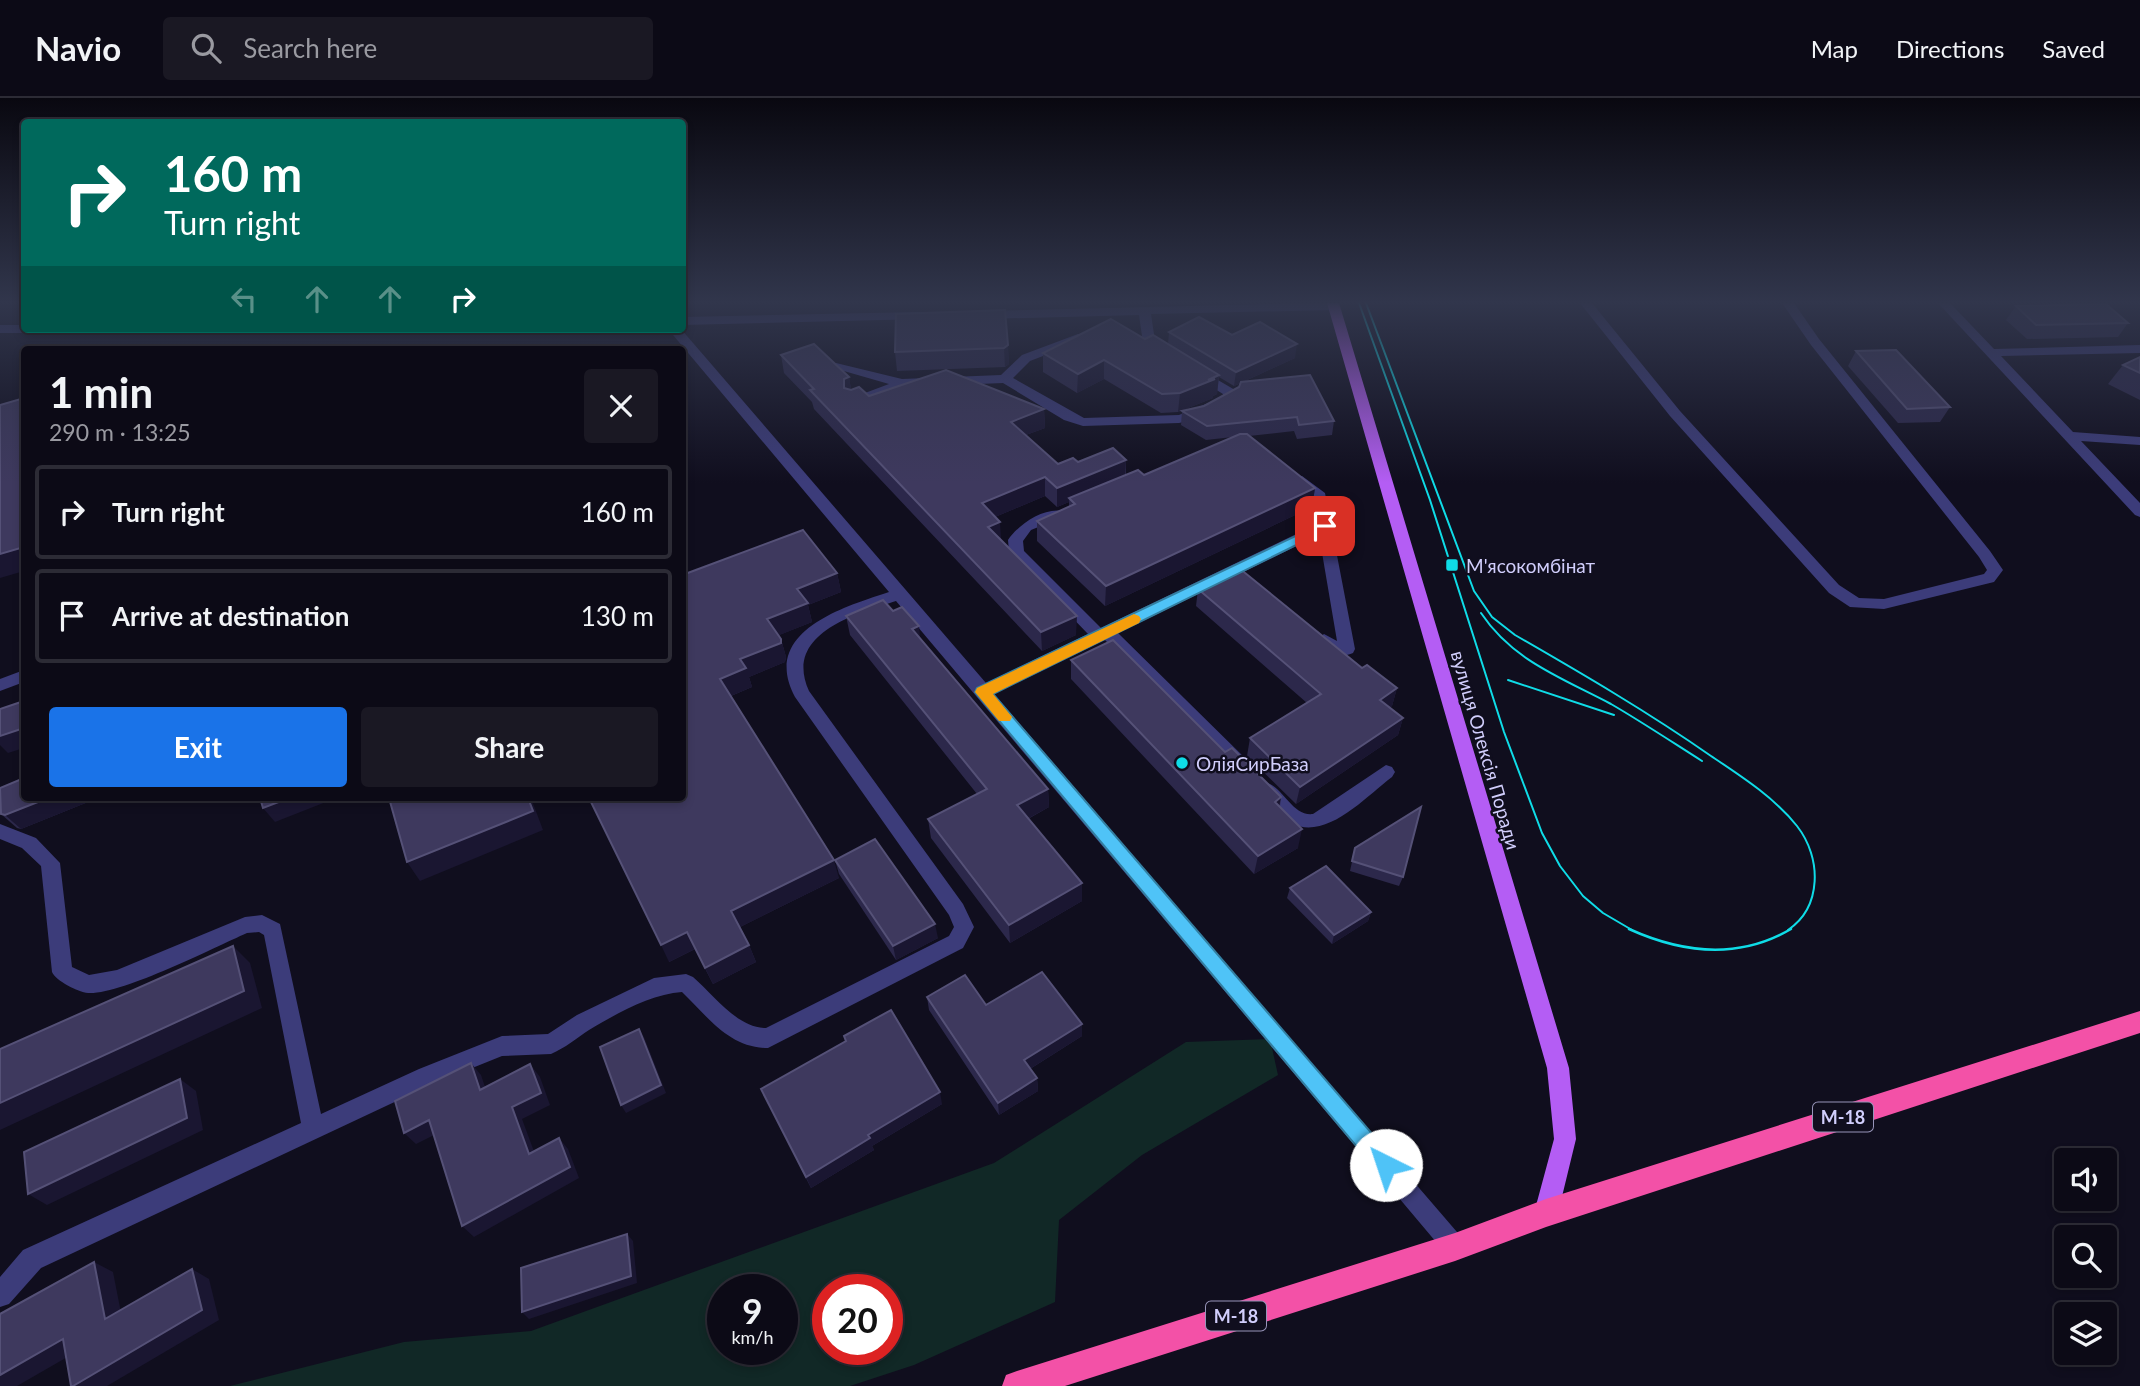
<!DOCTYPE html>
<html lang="en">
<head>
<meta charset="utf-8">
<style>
	:root { --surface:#0c0a16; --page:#1a1823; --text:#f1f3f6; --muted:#9a9aa1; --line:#2c2b35; --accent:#1a73e8 }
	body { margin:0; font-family:Lato,sans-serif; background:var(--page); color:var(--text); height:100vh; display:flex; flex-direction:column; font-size:26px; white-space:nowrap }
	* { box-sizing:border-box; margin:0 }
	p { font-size:23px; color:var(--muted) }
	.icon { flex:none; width:38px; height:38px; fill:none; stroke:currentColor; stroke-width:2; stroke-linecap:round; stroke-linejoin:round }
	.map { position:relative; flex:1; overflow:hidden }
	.side { position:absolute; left:21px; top:248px; width:665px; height:455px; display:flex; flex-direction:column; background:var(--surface); border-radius:7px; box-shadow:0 4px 10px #0003,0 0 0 2px var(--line) }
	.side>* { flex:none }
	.top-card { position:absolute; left:21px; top:21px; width:665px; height:214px; border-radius:7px; box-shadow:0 4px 10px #0003,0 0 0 2px var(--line); background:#00695c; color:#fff; overflow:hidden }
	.fabs { position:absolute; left:2054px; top:1050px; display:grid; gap:14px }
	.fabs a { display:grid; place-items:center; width:63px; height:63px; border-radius:7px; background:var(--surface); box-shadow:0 4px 10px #0003,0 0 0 2px var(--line); font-size:35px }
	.speed { position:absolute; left:707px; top:1176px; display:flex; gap:14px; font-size:35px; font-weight:700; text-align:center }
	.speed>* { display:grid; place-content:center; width:91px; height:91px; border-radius:50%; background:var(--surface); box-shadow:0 4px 10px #0003,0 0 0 2px var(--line); line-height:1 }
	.speed small { font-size:18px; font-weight:400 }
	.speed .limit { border:10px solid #d22; background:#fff; color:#111 }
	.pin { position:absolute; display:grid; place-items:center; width:60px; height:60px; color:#fff; margin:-30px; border-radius:14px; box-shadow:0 4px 10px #0006 }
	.me { position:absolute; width:77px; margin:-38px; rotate:319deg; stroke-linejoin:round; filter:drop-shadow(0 0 5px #0008) }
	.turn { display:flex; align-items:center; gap:24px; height:147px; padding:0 28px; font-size:32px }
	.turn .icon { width:91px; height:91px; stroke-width:2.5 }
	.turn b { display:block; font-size:49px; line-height:60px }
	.lanes { display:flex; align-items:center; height:66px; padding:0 28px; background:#0003; justify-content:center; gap:35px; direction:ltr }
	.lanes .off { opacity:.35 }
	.round { display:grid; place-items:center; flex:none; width:74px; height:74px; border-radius:7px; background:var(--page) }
	.overview { display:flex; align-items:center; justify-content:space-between; height:119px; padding:0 28px }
	h1 { font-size:42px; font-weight:700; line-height:52px }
	.primary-button { display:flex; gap:14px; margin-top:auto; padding:14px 28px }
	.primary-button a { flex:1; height:80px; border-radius:7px; background:var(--accent); color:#fff; font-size:28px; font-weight:700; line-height:80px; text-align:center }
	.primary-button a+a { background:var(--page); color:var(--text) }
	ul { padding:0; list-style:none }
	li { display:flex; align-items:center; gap:21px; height:94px; margin:0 14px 10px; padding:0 14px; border:4px solid var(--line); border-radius:7px }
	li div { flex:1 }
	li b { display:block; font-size:26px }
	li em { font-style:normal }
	header { display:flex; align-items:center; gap:42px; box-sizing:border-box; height:98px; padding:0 35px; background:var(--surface); border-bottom:2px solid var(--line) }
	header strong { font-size:33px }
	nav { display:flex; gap:38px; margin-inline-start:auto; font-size:24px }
	.search { width:490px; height:63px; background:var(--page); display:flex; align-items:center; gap:18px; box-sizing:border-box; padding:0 24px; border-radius:7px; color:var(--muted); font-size:26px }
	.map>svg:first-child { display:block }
	.green { fill:#112826; fill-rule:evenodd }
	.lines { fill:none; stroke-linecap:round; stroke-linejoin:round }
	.minor { fill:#3c3c7a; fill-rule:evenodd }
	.major { fill:#b45df4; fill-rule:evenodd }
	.highway { fill:#f351a7; fill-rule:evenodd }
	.tram-far1 { stroke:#0fdce7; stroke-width:2 }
	.tram { stroke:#0fdce7; stroke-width:2.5 }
	.wall { fill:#2c284b }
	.shaded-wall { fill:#1a1631 }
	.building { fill:#3e395e; stroke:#555177; stroke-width:2 }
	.route { fill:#4fc3f7; stroke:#337fa1; stroke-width:2 }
	.slow { fill:#f59e0b }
	.poi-dot { fill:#0fdce7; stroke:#100e1e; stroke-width:2.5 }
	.labels { text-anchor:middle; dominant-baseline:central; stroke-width:5; stroke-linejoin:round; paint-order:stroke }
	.shield { fill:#100e1e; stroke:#9794b9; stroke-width:2 }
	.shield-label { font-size:18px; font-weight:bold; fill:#d1cefc }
	.poi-label { font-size:19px; fill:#d1cefc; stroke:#100e1e; text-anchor:start }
	.street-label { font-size:19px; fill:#d1cefc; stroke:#100e1e }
</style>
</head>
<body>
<header>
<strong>Navio</strong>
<div class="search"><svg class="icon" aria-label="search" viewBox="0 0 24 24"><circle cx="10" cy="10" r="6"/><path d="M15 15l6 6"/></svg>Search here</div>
<nav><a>Map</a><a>Directions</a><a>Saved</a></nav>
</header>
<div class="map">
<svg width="2140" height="1288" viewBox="0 0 2140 1288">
	<rect width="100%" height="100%" fill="#100e1e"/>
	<!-- green -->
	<path class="green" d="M1270 941 1278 977 1142 1057 1059 1122 1055 1204 914 1267 850 1288H230L404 1244 531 1233 994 1065 1186 944ZM723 1192H782V1251H723ZM828 1192H887V1251H828Z"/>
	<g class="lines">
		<!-- minor -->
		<g class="minor">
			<path d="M1319 205H1336L1340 208 1334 212 1151 216 1155 243 1169 254 1163 258 1143 245 1139 217 984 221 978 217 984 213Z"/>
			<path d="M1580 205H1592L1680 313 1839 487 1859 500 1884 501 1984 476 1987 472 1979 459 1811 247 1782 205H1794L1819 241 1990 453 2003 472 1994 484 1884 511 1850 509 1829 495 1670 318Z"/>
			<path d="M1938 205H1950L1994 251 2140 247V255L2001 258 2073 334 2140 339V347L2081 343 2140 405V419L2135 417Z"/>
			<path d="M918 214 922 215V221L682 227V219Z"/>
			<path d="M0 227H24V231H42L36 235H0Z"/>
			<path d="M668 231H681L986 585 1088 536 1009 454 1008 442C1018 427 1043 409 1063 413L1065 416 1063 419 1031 432 1023 443 1024 453 1101 530 1317 426 1313 400 1292 384V378H1302L1325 395 1355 551 1353 555C1339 561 1325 554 1316 542L1324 536 1337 543 1319 437 1118 535 1250 665 1253 670 1250 675H1238L1105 542 994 596 1463 1141 1467 1149 1463 1157 1455 1161 1447 1157 896 503C855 516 783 536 809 593L963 806 974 829 963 850 768 950C729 950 708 919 682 894 651 896 616 916 589 932 577 940 565 950 551 956L502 958 435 985 41 1170 9 1206 0 1209V1179L23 1152 301 1025 264 837 259 834 247 835C213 850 121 897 88 895 78 894 56 883 52 874L41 768 22 750 0 741V726L36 740 60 765 72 869 89 877 117 872 245 819 262 817 280 826 321 1016 419 971 502 938 548 936 577 917 654 880 686 876 693 879C714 897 737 930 766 930L949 838 954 829 949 817 795 599C760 534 843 509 889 494Z"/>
			<path d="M1078 236 1084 240 1082 243 1030 263 1013 280 1084 320 1179 317 1223 299V296L1194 278 1193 275 1199 271 1235 292 1236 301 1201 320 1179 325 1083 328 1064 322 1003 285 904 289 854 308 849 307V301L889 286 830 269 836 265 902 281 1001 277 1022 257Z"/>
			<path d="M24 572V584L0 593V581Z"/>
			<path d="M1386 667 1392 669 1395 674 1392 679C1359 704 1317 754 1276 715 1269 708 1260 699 1255 690L1258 685C1280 678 1289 719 1313 716Z"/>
		</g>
		<!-- major -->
		<path class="major" d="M1327 205H1339L1569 970 1576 1041 1558 1115 1554 1123 1546 1127 1538 1123 1534 1115 1554 1041 1547 970Z"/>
		<!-- highway -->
		<path class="highway" d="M2140 913V935L1546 1129 1455 1163 1065 1288H1002L1006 1277 1017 1273 1455 1135 1546 1101Z"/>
		<!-- tram-far1 -->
		<g class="tram-far1">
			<path d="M1359 205 1430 402 1504 634 1542 735 1560 768 1583 798 1603 815 1632 832"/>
			<path d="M1366 205 1474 493 1492 519 1515 537C1581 575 1648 614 1711 658 1741 678 1775 700 1797 728 1822 760 1822 809 1788 832"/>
			<path d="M1481 515C1513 563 1562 580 1611 606 1642 624 1672 644 1702 663"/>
			<path d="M1508 582 1614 617"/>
		</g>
		<!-- tram -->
		<path class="tram" d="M1629 831C1682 855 1738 862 1791 831"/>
	</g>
	<!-- wall -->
	<g class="wall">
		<path d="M2016 208 2128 225 2118 239 2027 241 2006 222Z"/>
		<path d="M1005 212 1009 266 1005 269 897 273 895 254Z"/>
		<path d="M1169 234 1232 237 1295 260 1243 284 1334 323 1332 337 1297 341 1294 333 1249 338 1315 390 1312 409 1105 508 1037 443V423L1069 409V404L1057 409 1045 398 995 419 1001 442 1076 537 1042 553 814 311 812 304 784 275 781 257 849 279 851 292 869 298 1044 311 1045 330 1026 337 1058 366 1126 362V377H1144L1233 339 1206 342 1181 327 1182 313 1204 308 1239 289 1241 285 1234 288 1219 279 1217 296 1213 298V300L1178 314 1161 315 1104 281 1077 295 1043 274V255L1145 241 1168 246Z"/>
		<path d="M1856 253 1950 309 1940 324 1898 325 1848 268Z"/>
		<path d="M2140 259V302L2108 286 2123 267Z"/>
		<path d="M837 475 841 494 808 507 812 524 779 537 781 541 786 559 785 564 749 579 752 589 731 598 839 780 740 829 749 847 756 864 713 886 695 851 669 864 685 476Z"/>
		<path d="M1198 491 1362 570 1397 590 1392 608 1389 610 1403 620 1398 637 1296 706 1247 658 1250 640 1307 605 1196 508Z"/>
		<path d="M893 513 921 541 1048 691 1049 709 1028 721 1082 803 1010 845 931 740 928 721 977 696 850 537 846 518Z"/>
		<path d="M1071 562 1281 699 1280 708 1298 750 1254 776 1071 581Z"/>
		<path d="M24 700H98L21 731 17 730 1 716Z"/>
		<path d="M1355 750 1403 779 1399 788 1350 773Z"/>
		<path d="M835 762 938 840 896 862 839 776Z"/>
		<path d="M1290 790 1371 814 1368 823 1332 846 1287 800Z"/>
		<path d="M927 899 986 907 1082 926V938L1030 971 1037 980 1038 993 999 1017 929 912Z"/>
		<path d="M844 938 942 1006 872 1048 874 1052 811 1090 761 991 845 943Z"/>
	</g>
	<!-- shaded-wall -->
	<g class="shaded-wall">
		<path d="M1297 246 1295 260 1234 288 1236 274Z"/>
		<path d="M1008 247 1009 266 1005 269 1004 250Z"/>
		<path d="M1104 262V281L1077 295 1078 276Z"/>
		<path d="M1219 277 1217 296 1213 298V300L1178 314 1180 295Z"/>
		<path d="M849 279 852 297 844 290V281Z"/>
		<path d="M1044 311 1045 330 1012 342 1011 324Z"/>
		<path d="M1126 362 1125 381 1069 400V404L1057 409V390Z"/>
		<path d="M1045 379V398L983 424 982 405Z"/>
		<path d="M1315 390 1312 409 1105 508 1106 488Z"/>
		<path d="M1000 424 1001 442 988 429Z"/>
		<path d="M24 449V473L0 480V456Z"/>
		<path d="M837 475 841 494 808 507 812 524 772 540 767 521 797 491Z"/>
		<path d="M1077 518 1076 537 1042 553 1041 534Z"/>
		<path d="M919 528 921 548 912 531Z"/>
		<path d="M781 541 786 559 785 564 749 579 752 589 726 600 720 581 740 561Z"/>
		<path d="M1397 590 1392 608 1375 619 1380 602Z"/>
		<path d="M1403 620 1398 637 1296 706 1300 689Z"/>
		<path d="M24 630V650L8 655 0 647V638Z"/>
		<path d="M1048 691 1049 709 1018 726 1017 707Z"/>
		<path d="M1281 699 1277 718 1275 704Z"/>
		<path d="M48 700H98L21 731 5 717Z"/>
		<path d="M289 700H330L331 702 275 724 263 710Z"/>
		<path d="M528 700H531L543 732 420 783 407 764Z"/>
		<path d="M1302 731 1298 750 1254 776 1258 758Z"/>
		<path d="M834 762 839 780 738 830 731 813Z"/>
		<path d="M1082 785V803L1010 845 1009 827Z"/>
		<path d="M1371 814 1368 823 1332 846 1334 837Z"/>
		<path d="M935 826 938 840 896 862 893 848Z"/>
		<path d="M687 834 695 851 669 864 661 847Z"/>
		<path d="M749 847 756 864 713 886 705 870Z"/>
		<path d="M233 848 250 865 262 910 0 1032V1005Z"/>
		<path d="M1082 926V938L1025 974 1024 962Z"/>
		<path d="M639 931 644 939 666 995 626 1015 621 1007Z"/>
		<path d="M471 965 481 977 490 1004 480 992Z"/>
		<path d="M530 966 540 979 550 1007 522 1021 539 1067 529 1056 512 1009Z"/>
		<path d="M1037 980 1038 993 999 1017 998 1005Z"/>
		<path d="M180 981 196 993 203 1032 47 1107 28 1096Z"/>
		<path d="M940 994 942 1006 872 1048 874 1052 811 1090 806 1079 868 1037Z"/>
		<path d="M429 1022 440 1034 416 1046 404 1035Z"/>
		<path d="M559 1040 568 1051 579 1080 474 1139 462 1128Z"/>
		<path d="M627 1136 633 1143 637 1185 529 1221 522 1214Z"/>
		<path d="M94 1164 113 1174 124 1230 105 1221Z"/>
		<path d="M192 1171 209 1181 219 1222 107 1288H73Z"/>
		<path d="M63 1241 83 1250 17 1288H0V1277Z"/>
	</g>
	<!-- building -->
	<g class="building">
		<path d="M2106 206 2128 225 2036 227 2016 208Z"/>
		<path d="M1005 212 1008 247 1004 250 895 254 896 216Z"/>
		<path d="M1199 219 1232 237 1260 224 1297 246 1236 274 1169 234Z"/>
		<path d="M1111 221 1145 241 1153 237 1219 277 1208 282 1215 281 1180 295 1162 296 1104 262 1078 276 1043 255Z"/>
		<path d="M814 246 849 279 844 281V290L851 292 859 289 869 298 946 272 1044 311 1011 324 1058 366 1073 360 1078 364 1113 350 1126 362 1057 390 1045 379 982 405 1000 424 988 429 1077 518 1041 534 810 292 814 291 781 257Z"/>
		<path d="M1896 252 1950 309 1907 311 1856 253Z"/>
		<path d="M2140 259V275L2123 267Z"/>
		<path d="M1310 277 1334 323 1299 327 1297 319 1207 328 1182 313 1204 308 1239 289 1241 284Z"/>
		<path d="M24 300V449L0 456V307Z"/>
		<path d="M1240 336H1247L1315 390 1106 488 1037 423 1075 406 1069 400 1138 372 1144 377Z"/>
		<path d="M803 432 837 475 797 491 808 505 767 521 781 541V545L740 561 746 570 720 581 834 762 731 813 749 847 705 870 687 834 661 847 589 700H682V473L685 476Z"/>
		<path d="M1239 470 1362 570 1367 567 1397 590 1380 602 1403 620 1300 689 1250 640 1321 596 1198 491Z"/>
		<path d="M883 502 893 513 902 509 919 528 912 531 1048 691 1017 707 1082 785 1009 827 928 721 987 691 846 518Z"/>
		<path d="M1113 542 1225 654 1232 650 1281 699 1275 704 1302 731 1258 758 1071 562Z"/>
		<path d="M24 603V630L0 638V611Z"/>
		<path d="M24 680V700H48L5 717 1 716 0 690Z"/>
		<path d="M260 700H289L263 710Z"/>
		<path d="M389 700H528L533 713 407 764Z"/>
		<path d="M1421 709 1403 779 1352 763 1355 750Z"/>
		<path d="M875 741 935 826 893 848 835 762Z"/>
		<path d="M1326 768 1371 814 1334 837 1290 790Z"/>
		<path d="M233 848 244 893 0 1005V951Z"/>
		<path d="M1042 874 1082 926 1024 962 1037 980 998 1005 927 899 965 877 986 907Z"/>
		<path d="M891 912 940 994 868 1037 870 1040 806 1079 761 991 846 943 844 938Z"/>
		<path d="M639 931 661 987 621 1007 600 949Z"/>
		<path d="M471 965 480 992 530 966 541 995 512 1009 529 1056 559 1040 570 1069 462 1128 429 1022 404 1035 395 1003Z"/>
		<path d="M180 981 187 1020 28 1096 24 1054Z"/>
		<path d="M627 1136 631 1178 522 1214 521 1170Z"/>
		<path d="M94 1164 105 1221 192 1171 202 1212 73 1288H71L63 1241 0 1277V1216Z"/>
	</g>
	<!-- sky -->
	<linearGradient id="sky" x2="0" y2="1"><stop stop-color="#090810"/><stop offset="0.53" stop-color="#31364c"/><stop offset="1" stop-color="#31364c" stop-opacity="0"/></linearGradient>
	<rect width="2140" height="385" fill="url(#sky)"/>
	<!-- route -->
	<path class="route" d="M1325 424 1331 428 1329 431 993 596 1393 1060 1396 1067 1393 1074 1386 1077 1378 1074 975 594 977 590Z"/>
	<!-- slow -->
	<path class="slow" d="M1134 516 1139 518 1141 521 1139 525 993 596 1012 619 1010 623H999L975 594 977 590Z"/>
	<!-- markers -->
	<g class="poi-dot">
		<rect x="1445" y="460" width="14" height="14" rx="3.5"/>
		<circle cx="1182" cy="665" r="7"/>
	</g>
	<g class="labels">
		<!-- shield labels -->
		<g class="shield">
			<rect x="1813" y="1004.5" width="60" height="29" rx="5"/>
			<rect x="1206" y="1203.5" width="60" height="29" rx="5"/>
		</g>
		<g class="shield-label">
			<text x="1843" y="1019">М-18</text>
			<text x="1236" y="1218">М-18</text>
		</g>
		<!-- poi labels -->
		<g class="poi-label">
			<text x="1466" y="467">М'ясокомбінат</text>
			<text x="1196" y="665">ОліяСирБаза</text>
		</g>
		<!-- street labels -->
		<g class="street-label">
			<text transform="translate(1486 652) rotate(74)">вулиця Олексія Поради</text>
		</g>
	</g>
</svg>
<div class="fabs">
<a><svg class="icon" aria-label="sound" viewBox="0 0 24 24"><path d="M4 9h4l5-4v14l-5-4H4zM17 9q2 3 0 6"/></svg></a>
<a><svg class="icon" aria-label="search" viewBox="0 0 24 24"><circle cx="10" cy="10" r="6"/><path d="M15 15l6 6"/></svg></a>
<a><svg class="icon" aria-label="layers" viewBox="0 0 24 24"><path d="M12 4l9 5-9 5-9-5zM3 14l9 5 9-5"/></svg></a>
</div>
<div class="speed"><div>9<small>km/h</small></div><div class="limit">20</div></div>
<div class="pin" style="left:1325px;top:428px;background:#d93025"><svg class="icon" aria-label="arrive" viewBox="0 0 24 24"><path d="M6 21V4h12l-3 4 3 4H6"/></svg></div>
<svg class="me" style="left:1386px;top:1067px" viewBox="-20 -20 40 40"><circle r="19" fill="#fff"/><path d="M0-13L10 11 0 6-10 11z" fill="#4fc3f7"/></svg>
<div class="top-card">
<div class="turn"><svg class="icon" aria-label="right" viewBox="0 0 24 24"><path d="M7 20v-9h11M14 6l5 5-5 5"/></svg><div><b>160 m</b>Turn right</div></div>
<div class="lanes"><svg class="icon off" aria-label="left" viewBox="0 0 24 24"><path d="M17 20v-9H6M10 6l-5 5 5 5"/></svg><svg class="icon off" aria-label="ahead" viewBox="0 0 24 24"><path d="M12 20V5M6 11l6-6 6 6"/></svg><svg class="icon off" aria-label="ahead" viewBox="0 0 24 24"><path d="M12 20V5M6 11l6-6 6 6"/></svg><svg class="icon" aria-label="right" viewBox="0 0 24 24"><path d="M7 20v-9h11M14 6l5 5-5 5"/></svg></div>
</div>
<section class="side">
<div class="overview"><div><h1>1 min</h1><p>290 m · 13:25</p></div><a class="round"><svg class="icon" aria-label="close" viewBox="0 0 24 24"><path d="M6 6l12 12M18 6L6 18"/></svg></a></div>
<ul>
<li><svg class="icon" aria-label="right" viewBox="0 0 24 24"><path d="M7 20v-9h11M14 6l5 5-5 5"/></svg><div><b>Turn right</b></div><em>160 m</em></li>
<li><svg class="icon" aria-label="arrive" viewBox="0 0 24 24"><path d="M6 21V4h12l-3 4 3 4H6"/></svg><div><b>Arrive at destination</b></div><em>130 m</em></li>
</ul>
<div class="primary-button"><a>Exit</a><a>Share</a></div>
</section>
</div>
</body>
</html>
